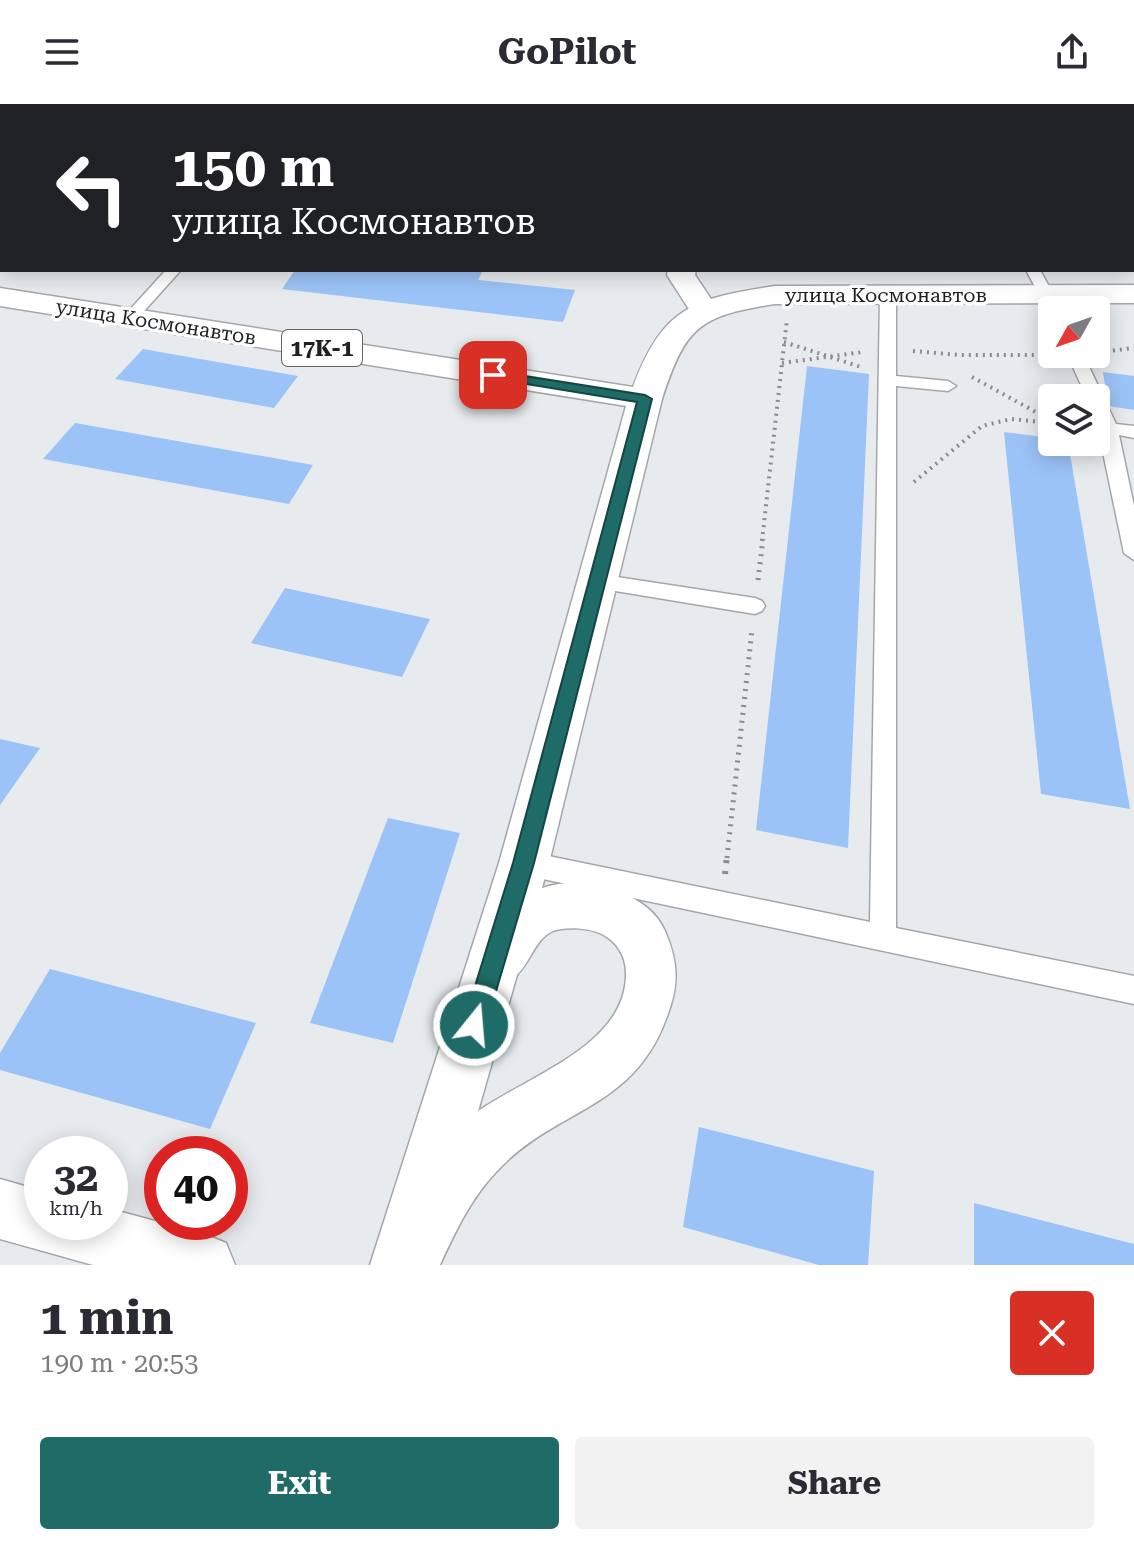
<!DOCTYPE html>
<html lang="en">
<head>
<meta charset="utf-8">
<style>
	:root { --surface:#fff; --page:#f2f2f3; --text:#2b2b33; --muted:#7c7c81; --accent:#1f6b67 }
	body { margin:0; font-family:"Roboto Serif",serif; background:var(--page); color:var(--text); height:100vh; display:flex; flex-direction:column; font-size:30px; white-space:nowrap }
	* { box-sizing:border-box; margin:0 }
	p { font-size:26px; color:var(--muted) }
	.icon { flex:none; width:44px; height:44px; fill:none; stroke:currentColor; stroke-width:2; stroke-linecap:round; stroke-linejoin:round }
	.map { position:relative; height:1161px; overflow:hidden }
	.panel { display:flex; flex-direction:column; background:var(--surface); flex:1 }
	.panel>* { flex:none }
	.guide { position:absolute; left:0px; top:0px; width:1134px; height:168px; box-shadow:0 4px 20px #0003; background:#202124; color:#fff; overflow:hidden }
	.needle { width:52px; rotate:230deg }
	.controls { position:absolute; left:1038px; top:192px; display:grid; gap:16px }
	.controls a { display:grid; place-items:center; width:72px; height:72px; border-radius:8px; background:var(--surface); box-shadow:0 4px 20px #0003; font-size:40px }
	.speed { position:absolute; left:24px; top:1032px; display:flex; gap:16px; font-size:40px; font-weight:700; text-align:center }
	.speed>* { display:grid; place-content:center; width:104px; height:104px; border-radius:50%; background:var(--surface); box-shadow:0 4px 20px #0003; line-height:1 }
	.speed small { font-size:20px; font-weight:400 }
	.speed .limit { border:12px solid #d22; background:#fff; color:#111 }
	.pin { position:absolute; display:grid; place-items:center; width:68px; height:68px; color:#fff; margin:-34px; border-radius:16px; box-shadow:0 4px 12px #0006 }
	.me { position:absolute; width:88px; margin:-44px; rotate:17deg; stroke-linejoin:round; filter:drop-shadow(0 0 6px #0008) }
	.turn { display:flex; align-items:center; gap:28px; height:168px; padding:0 40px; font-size:36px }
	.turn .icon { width:104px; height:104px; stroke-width:2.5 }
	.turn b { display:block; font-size:56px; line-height:68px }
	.round { display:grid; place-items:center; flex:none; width:84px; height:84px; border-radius:8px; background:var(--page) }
	.overview { display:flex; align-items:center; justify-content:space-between; height:136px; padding:0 40px }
	h1 { font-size:48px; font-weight:700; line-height:60px }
	.action { display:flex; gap:16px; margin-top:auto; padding:16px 40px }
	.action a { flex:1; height:92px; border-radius:8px; background:var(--accent); color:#fff; font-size:32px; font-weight:700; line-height:92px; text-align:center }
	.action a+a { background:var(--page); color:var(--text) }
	header { display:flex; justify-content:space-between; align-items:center; height:104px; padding:0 40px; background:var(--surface); font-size:36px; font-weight:700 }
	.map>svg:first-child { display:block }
	.building { fill:#9cc3f7 }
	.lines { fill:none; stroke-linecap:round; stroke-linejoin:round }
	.lane-casing { stroke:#a4a7aa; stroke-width:3 }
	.street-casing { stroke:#a4a7aa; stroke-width:3 }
	.secondary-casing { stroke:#a4a7aa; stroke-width:3 }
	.primary-casing { stroke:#a4a7aa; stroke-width:3 }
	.path-far2 { stroke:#898b8d; stroke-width:4; stroke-dasharray:2 5; stroke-linecap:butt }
	.path-far1 { stroke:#898b8d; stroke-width:5; stroke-dasharray:2 6; stroke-linecap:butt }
	.path { stroke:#898b8d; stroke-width:6; stroke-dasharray:3 8; stroke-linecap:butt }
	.lane { fill:#fff; fill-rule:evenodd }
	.street { fill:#fff; fill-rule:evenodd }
	.secondary { fill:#fff; fill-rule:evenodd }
	.primary { fill:#fff; fill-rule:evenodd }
	.route { fill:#1f6b67; stroke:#144643; stroke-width:2 }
	.labels { text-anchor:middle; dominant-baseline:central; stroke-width:7; stroke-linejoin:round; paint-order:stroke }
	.far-street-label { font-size:20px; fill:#1f2021; stroke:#fff }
	.shield { fill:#fff; stroke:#626364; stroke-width:2 }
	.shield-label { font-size:22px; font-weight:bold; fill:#1f2021 }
</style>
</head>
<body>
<header><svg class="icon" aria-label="menu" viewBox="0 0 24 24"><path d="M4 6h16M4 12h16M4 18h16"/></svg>GoPilot<svg class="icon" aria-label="share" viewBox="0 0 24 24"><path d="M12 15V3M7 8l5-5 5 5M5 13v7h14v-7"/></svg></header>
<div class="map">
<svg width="1134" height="1161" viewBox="0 0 1134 1161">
	<rect width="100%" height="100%" fill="#e8ebee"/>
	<!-- building -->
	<g class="building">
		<path d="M295 166H483L478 176 575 186 563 218 282 185Z"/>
		<path d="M143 245 298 272 274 304 115 275Z"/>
		<path d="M807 262 869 270 848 744 756 726Z"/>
		<path d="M1103 268 1134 272V306L1108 302Z"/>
		<path d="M75 319 313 361 289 400 43 355Z"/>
		<path d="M1004 328 1052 334V338H1068L1130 705 1041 690Z"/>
		<path d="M285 484 430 515 402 573 251 539Z"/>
		<path d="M0 635 40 644 0 701Z"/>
		<path d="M388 714 460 729 393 939 310 919Z"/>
		<path d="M50 865 256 919 210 1025 0 966V949Z"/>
		<path d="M699 1023 874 1067 868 1161H819L683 1123Z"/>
		<path d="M974 1099 1134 1140V1161H974Z"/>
	</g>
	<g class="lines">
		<!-- lane casing -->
		<g class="lane-casing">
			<g id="lane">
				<path d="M319 0H331L318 2Z"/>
				<path d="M627 0H639L626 2Z"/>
				<path d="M166 166H181L136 216H126V210Z"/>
				<path d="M1026 166H1040L1062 206 1049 209Z"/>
				<path d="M888 186 896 191V272L948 277 956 282 948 287 896 282V824L1134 872V900L524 771 515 767 511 759 515 751 524 747 870 818 880 191Z"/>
				<path d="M1067 250H1083L1116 320 1134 322V334L1119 331 1134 402V456L1124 449 1096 315V294H1087Z"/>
				<path d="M597 470 755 494 762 497 765 502 762 507 755 510 597 484 590 482 587 477 590 472Z"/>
			</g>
		</g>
		<!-- street casing -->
		<g class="street-casing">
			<g id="street">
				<rect x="705" y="0" width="22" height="2"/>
				<path d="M668 166H696L695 171 719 207 714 213 704 216 694 213 667 171Z"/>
				<path d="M566 779C602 779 649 791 665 827 679 860 679 882 666 915 632 1007 555 1004 497 1067 471 1094 455 1128 440 1161H378C398 1113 420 1061 457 1024 505 977 627 950 626 869 626 852 617 838 602 830 590 824 566 822 553 827 533 836 530 862 514 873 510 876 502 878 497 880L479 873 471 855C489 813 519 784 566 779Z"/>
				<path d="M0 1075 42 1087V1118H110V1105L204 1130 226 1139 235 1161H93L0 1135Z"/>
			</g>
		</g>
		<!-- secondary casing -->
		<g class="secondary-casing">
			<path id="secondary" d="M645 285 657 288 662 295 549 759 434 1161H370L499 759 628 295 633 288Z"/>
		</g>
		<!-- primary casing -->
		<g class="primary-casing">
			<path id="primary" d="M1134 181V199L775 200C699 212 686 222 662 295L657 302 645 305 0 202V184L633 283C663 202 695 194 775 182Z"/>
		</g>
		<!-- path-far2 -->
		<g class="path-far2">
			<path d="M784 238 861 263"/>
			<path d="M913 247 960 251H1051"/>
			<path d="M1099 248 1134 244"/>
			<path d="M782 259 863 248"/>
			<path d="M972 273 1052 317"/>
			<path d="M914 378 982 322 1011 315 1052 319"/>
			<path d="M762 437 787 215"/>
		</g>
		<!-- path-far1 -->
		<g class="path-far1">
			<path d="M758 476 763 435"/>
			<path d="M727 754 752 526"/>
		</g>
		<!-- path -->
		<path class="path" d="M725 770 727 752"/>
		<!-- lane -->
		<use href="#lane" class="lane"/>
		<!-- street -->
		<use href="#street" class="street"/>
		<!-- secondary -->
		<use href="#secondary" class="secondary"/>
		<!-- primary -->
		<use href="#primary" class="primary"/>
	</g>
	<!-- route -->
	<path class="route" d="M493 267 645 291 652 295 534 759 486 921 483 929 474 933 466 929 463 921 513 759 637 298 489 274V268Z"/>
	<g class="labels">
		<!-- far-street labels -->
		<g class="far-street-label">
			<text x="886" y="191">улица Космонавтов</text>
			<text transform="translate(156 218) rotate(9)">улица Космонавтов</text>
		</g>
		<!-- shield labels -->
		<rect class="shield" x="282" y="226" width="80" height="36" rx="6"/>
		<g class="shield-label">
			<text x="322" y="244">17К-1</text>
		</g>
	</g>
</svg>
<div class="controls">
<a><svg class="needle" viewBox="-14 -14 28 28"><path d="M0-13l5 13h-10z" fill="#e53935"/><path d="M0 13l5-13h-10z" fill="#7c7c81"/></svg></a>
<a><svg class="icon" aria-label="layers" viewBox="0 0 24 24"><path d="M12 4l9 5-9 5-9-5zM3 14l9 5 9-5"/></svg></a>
</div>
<div class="speed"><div>32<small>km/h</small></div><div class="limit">40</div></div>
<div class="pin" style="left:493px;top:271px;background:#d93025"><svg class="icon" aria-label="arrive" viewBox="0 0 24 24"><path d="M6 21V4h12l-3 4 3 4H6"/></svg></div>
<svg class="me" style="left:474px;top:921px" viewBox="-20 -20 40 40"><circle r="17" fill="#1f6b67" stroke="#fff" stroke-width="3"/><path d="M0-11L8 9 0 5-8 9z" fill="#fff"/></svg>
<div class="guide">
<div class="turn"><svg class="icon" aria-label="left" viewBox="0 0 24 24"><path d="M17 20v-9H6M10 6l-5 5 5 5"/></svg><div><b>150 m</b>улица Космонавтов</div></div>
</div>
</div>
<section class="panel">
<div class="overview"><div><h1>1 min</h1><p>190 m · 20:53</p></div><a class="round" style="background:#d93025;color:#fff"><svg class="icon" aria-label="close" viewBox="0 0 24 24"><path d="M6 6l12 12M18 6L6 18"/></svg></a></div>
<div class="action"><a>Exit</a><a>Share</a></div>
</section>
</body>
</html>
